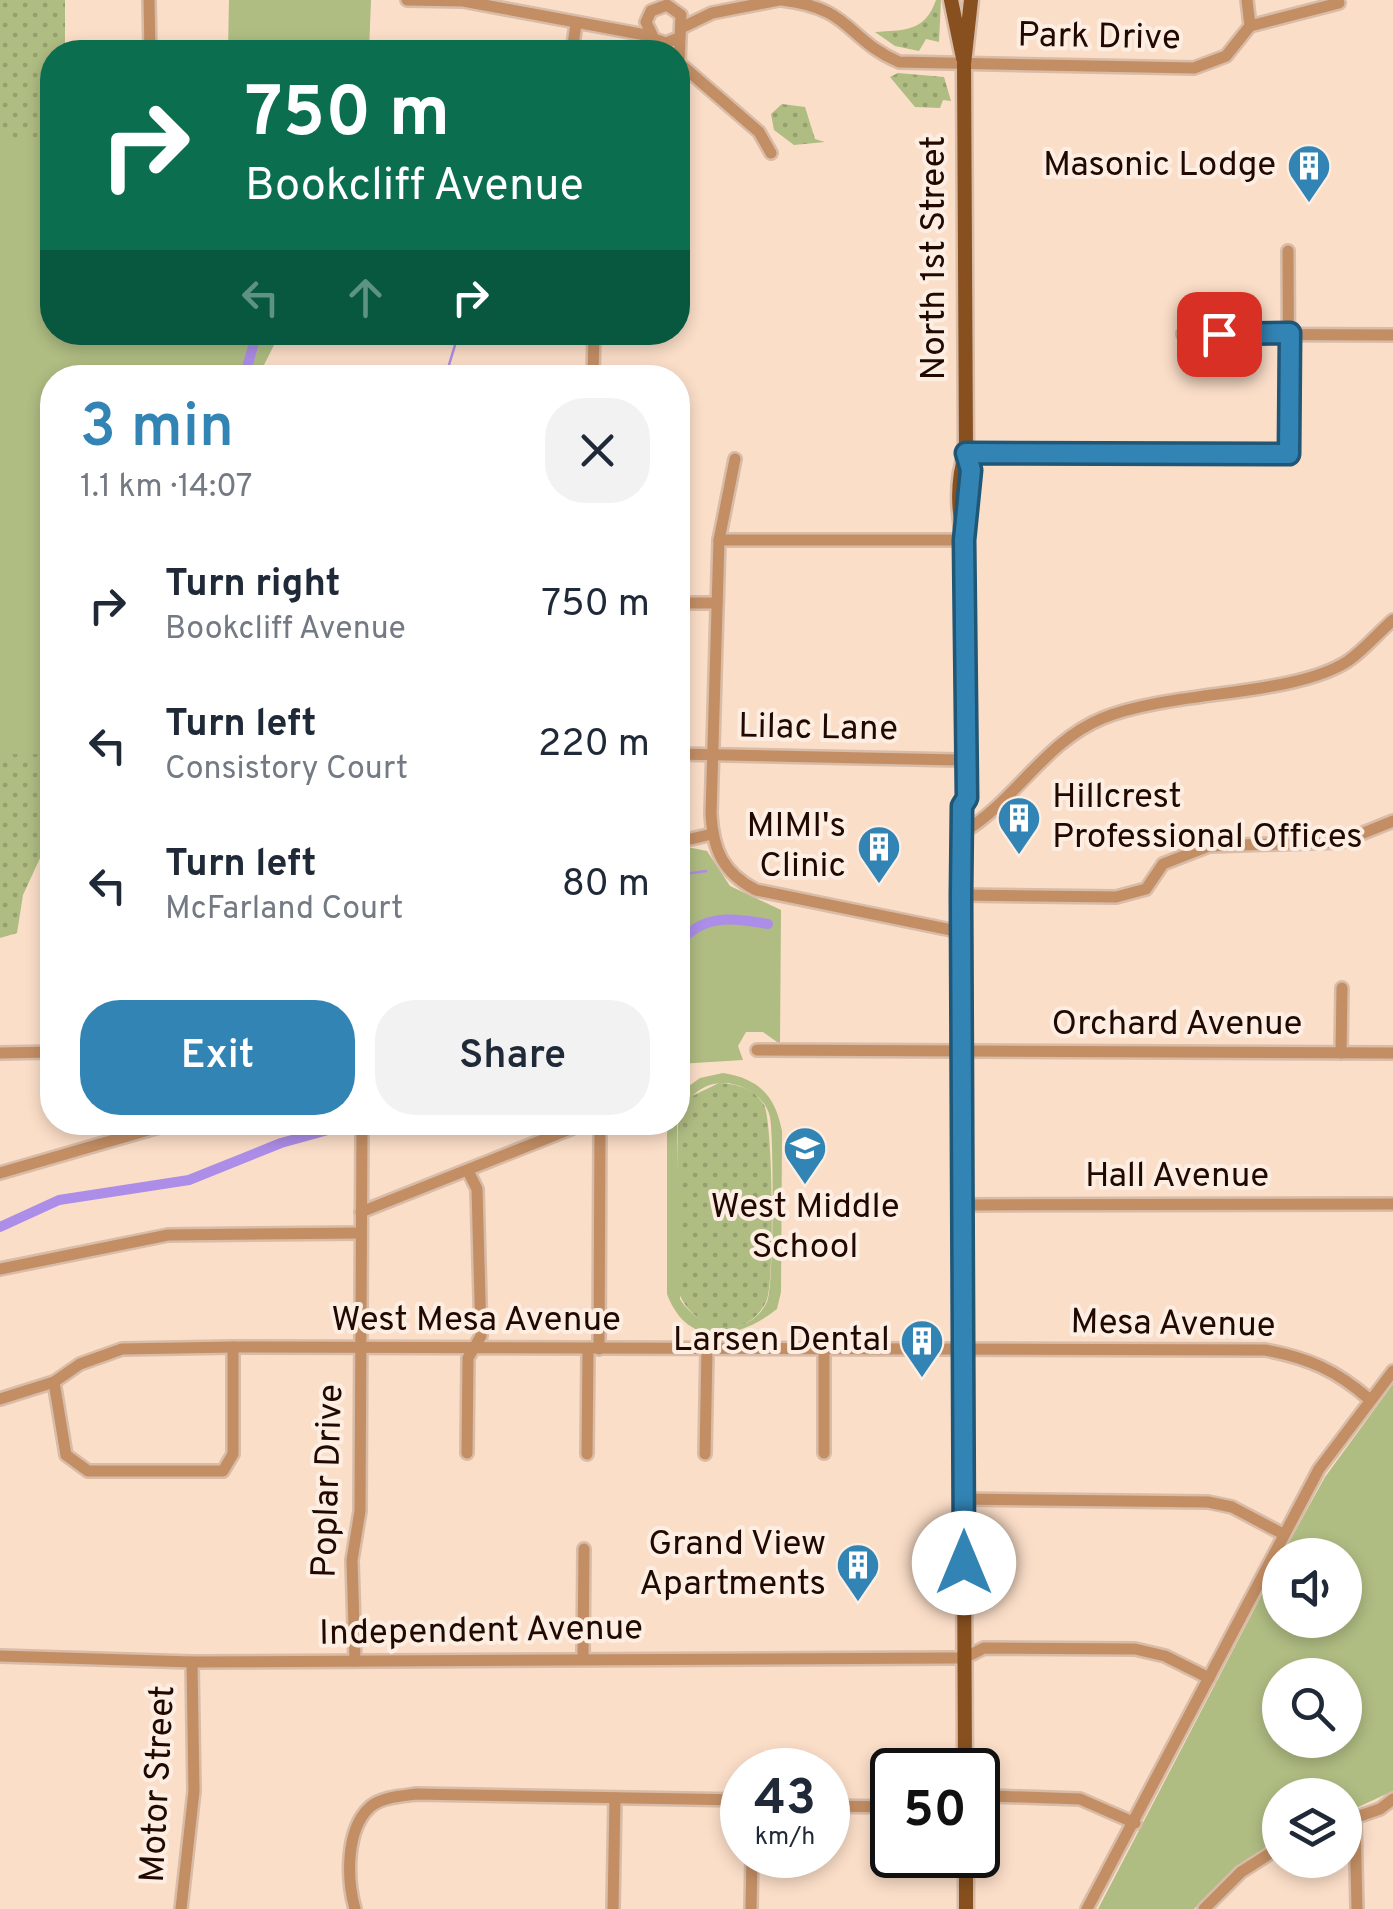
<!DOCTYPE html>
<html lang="en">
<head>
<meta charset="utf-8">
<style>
	:root { --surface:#fff; --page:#f2f2f3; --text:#1f2937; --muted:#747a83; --accent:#3284b5 }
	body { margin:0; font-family:Overpass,sans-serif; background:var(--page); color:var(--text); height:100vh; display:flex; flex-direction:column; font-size:38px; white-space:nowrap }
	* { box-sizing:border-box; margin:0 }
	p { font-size:32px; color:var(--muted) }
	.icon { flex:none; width:55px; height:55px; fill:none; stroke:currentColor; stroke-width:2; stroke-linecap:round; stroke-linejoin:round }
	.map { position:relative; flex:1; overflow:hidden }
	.drawer { position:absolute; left:40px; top:365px; width:650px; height:770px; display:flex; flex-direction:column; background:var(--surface); border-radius:40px; box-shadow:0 5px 15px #0003 }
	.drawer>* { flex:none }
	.guide { position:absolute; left:40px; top:40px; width:650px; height:305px; border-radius:40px; box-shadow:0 5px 15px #0003; background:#0b6e4f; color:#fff; overflow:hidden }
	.buttons { position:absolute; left:1262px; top:1538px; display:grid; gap:20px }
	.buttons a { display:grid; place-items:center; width:100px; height:100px; border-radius:50%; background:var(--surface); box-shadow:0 5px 15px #0003; font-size:50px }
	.speed { position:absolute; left:720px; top:1748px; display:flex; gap:20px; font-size:50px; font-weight:700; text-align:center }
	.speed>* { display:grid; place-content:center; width:130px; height:130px; border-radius:50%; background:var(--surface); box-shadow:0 5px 15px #0003; line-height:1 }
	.speed small { font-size:25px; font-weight:400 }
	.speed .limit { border:5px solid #111; border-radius:15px; background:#fff; color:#111 }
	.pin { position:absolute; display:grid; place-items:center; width:85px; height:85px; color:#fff; margin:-42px; border-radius:20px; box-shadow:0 5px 15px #0006 }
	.me { position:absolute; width:110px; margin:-55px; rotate:0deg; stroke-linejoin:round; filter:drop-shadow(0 0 8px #0008) }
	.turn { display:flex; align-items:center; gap:35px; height:210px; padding:0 40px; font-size:45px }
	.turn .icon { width:130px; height:130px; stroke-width:2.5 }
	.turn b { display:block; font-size:70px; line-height:85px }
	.lanes { display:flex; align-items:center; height:95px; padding:0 40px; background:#0003; justify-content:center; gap:50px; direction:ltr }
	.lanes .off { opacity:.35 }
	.round { display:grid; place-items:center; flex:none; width:105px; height:105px; border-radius:40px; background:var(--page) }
	.headline { display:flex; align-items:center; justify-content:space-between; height:170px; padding:0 40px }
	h1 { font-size:60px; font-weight:600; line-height:75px; color:var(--accent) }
	.cta { display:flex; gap:20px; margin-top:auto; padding:20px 40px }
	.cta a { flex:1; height:115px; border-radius:40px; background:var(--accent); color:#fff; font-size:40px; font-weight:600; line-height:115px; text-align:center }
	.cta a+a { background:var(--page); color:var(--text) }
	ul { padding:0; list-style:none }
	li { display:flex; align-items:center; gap:30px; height:140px; padding:0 40px }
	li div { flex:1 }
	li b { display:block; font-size:38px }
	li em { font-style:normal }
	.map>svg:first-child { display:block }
	.grass { fill:url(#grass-dots) }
	.green { fill:#afbc82; fill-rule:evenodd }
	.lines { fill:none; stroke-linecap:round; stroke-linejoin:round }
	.stream { stroke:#ac8de7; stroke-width:2.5 }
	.canal { stroke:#ac8de7; stroke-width:10 }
	.minor-casing { stroke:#d8bca8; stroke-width:16 }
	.major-casing { stroke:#d8bca8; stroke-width:19 }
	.minor { stroke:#c38e64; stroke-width:11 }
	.major { stroke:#87501e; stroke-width:14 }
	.route-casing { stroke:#205676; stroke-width:25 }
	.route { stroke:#3284b5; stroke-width:18 }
	.labels { text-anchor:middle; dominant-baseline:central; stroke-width:8; stroke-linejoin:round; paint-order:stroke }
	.street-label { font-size:35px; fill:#220900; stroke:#fdeee3 }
	.poi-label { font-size:35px; fill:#220900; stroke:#fdeee3; text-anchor:end }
</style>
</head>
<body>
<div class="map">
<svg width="1393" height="1909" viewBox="0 0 1393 1909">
	<defs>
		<pattern id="grass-dots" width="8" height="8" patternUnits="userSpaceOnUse" patternTransform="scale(2.5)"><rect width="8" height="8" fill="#afbc82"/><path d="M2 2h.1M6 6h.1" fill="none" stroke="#96a06e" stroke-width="1.8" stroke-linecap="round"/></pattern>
	</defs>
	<rect width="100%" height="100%" fill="#fbdec8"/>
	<!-- grass -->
	<g class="grass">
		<path d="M0 0H65V52H52L53 375 0 184Z"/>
		<path d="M936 0H941L939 42 926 39 919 51 895 46 875 32C904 30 925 32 936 0Z"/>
		<path d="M898 73 944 77 951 101 943 100 940 108 915 107 890 77Z"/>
		<path d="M782 104 805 107 815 139 825 142 794 145 774 130 771 114Z"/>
		<path d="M0 753 52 754V832L23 895 17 933 0 938Z"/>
		<path d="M719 1083C737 1084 754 1088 764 1105 773 1120 775 1286 766 1302 742 1348 687 1327 676 1285L678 1118 690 1097Z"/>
	</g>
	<!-- green -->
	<g class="green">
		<path d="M229 0H371L369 52H228Z"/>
		<path d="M0 138 52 139V332L280 333 258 377 52 378V754H0Z"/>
		<path d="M682 846 707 851 730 886 781 910 780 1044 763 1032H746L738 1046 743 1060 678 1064V849Z"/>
		<path d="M723 1073C759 1079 775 1095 782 1131L781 1292 777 1309C739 1339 688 1350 667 1294V1134L668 1123H677L680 1299C700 1331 747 1341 767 1302 774 1286 774 1138 770 1117 765 1096 743 1083 723 1083 701 1083 686 1099 678 1118L682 1091 700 1078Z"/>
		<path d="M1393 1384V1791L1345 1813V1795H1280V1839L1233 1870 1194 1909H1098L1280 1560V1620H1345V1555H1282L1325 1477ZM1345 1675V1740H1280V1675Z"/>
	</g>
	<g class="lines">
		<!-- stream -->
		<g class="stream">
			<path d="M445 378 459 332"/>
			<path d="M678 875 706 871"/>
		</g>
		<!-- canal -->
		<g class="canal">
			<path d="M244 378 257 332"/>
			<path d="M678 945C702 913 732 918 768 924"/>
			<path d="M0 1227 59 1200 189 1180 281 1143 357 1122"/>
		</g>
		<!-- minor casing -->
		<g class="minor-casing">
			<g id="minor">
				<path d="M149 0 150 52"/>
				<path d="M407 0 463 1 651 36"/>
				<path d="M782 0C852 8 847 40 899 62L1194 68 1226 56 1250 26 1247 0"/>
				<path d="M1250 26 1339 3"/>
				<path d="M683 27 712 13 779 0"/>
				<path d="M678 38 666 43 654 39 646 22 651 11 667 5 681 15 679 63"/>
				<path d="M572 52 576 24"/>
				<path d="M678 62 759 132 771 153"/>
				<path d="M1183 334 1393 335"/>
				<path d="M593 378 594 332"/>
				<path d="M966 453 1289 454 1288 251"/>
				<path d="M735 459 719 540 711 814C713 850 723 873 756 890L961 932"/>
				<path d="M719 540H964"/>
				<path d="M678 603H717"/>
				<path d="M678 754 958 760"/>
				<path d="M962 833C1015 802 1044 742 1103 718 1171 690 1293 697 1348 661 1364 650 1378 633 1393 620"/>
				<path d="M678 842 712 834"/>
				<path d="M961 895 1116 897 1146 889 1163 864 1209 846 1341 842 1393 821"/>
				<path d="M757 1050 1393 1053"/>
				<path d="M0 1053 52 1052"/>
				<path d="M1341 1053 1342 988"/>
				<path d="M0 1173 176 1122"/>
				<path d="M961 1205 1393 1204"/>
				<path d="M361 1212 588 1122"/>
				<path d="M0 1269 168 1235 361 1233"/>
				<path d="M599 1349 600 1122"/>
				<path d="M824 1350V1453"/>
				<path d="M54 1382 66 1455 88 1471H223L233 1454V1347"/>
				<path d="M0 1399 54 1382 80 1364 122 1349 233 1347 1265 1350C1308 1358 1336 1370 1369 1399"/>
				<path d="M467 1453 468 1358 481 1336 477 1189 468 1171"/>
				<path d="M587 1454 588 1349"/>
				<path d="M705 1454 707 1349"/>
				<path d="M963 1499 1208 1502 1232 1507 1283 1534"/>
				<path d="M0 1656 192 1662 948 1658H964L984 1648 1135 1649 1165 1656 1209 1678"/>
				<path d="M583 1658 584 1549"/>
				<path d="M355 1661 352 1560 360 1511 362 1122"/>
				<path d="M978 1802 991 1796 1080 1799 1135 1823"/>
				<path d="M828 1806 892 1807"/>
				<path d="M1355 1818 1357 1909"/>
				<path d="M1345 1821 1380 1809 1393 1799"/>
				<path d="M181 1909 194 1791 192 1662"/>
				<path d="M355 1909C347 1880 345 1830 370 1807 381 1797 402 1796 417 1794L742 1800"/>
				<path d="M613 1909 615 1798"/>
				<path d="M751 1909 752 1855"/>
				<path d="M1087 1909 1319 1469 1393 1371"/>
				<path d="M1204 1909 1241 1872 1280 1847"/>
			</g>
		</g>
		<!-- major casing -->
		<g class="major-casing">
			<g id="major">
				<path d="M951 0 963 58"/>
				<path d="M966 533 971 470 966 453 964 64 971 0"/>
				<path d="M965 1770 961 895 967 718 964 708V540C958 511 956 481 966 453"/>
				<path d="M966 1855V1909"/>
			</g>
		</g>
		<!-- minor -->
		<use href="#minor" class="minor"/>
		<!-- major -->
		<use href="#major" class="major"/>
	</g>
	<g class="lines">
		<!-- route casing -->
		<g class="route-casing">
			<path id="route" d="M964 1563 961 895 962 806 967 798 964 540 971 470 966 453 1289 454 1290 333 1219 334"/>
		</g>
		<!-- route -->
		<use href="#route" class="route"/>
	</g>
	<!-- icons -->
	<defs>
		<g id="building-pin" transform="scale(2.25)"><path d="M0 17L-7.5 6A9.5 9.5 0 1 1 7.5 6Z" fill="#3284b5" stroke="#fdeee3"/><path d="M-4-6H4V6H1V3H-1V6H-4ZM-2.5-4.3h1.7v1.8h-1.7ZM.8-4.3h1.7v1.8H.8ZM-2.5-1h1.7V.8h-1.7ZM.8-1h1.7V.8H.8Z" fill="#fff"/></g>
		<g id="school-pin" transform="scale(2.25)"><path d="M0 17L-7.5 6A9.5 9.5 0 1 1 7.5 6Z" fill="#3284b5" stroke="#fdeee3"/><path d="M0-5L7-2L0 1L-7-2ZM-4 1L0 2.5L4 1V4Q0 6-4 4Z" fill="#fff"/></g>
	</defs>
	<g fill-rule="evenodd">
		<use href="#building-pin" x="1309" y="166"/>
		<use href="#building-pin" x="1019" y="818"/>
		<use href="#building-pin" x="879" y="847"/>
		<use href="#school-pin" x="805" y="1148"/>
		<use href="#building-pin" x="922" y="1341"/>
		<use href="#building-pin" x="858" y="1565"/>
	</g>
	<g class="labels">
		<!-- street labels -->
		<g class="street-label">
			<text transform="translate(1099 38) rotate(1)">Park Drive</text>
			<text transform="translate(935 258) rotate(-90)">North 1st Street</text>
			<text transform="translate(818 729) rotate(1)">Lilac Lane</text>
			<text x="1177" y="1025">Orchard Avenue</text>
			<text x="1177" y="1177">Hall Avenue</text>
			<text x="476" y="1321">West Mesa Avenue</text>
			<text transform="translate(1173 1325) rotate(1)">Mesa Avenue</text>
			<text transform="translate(329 1481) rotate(-88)">Poplar Drive</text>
			<text transform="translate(481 1632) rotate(-1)">Independent Avenue</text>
			<text transform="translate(159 1784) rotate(-87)">Motor Street</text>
		</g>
		<!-- poi labels -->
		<g class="poi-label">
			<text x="1276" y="166">Masonic Lodge</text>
			<text x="1052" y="798" text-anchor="start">Hillcrest<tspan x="1052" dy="40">Professional Offices</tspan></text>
			<text x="846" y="827">MIMI's<tspan x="846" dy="40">Clinic</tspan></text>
			<text x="805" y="1208" text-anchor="middle">West Middle<tspan x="805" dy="40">School</tspan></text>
			<text x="890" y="1341">Larsen Dental</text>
			<text x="826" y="1545">Grand View<tspan x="826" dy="40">Apartments</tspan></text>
		</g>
	</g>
</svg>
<div class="buttons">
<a><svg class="icon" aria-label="sound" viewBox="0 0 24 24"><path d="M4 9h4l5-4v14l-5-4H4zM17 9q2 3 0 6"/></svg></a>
<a><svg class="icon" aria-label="search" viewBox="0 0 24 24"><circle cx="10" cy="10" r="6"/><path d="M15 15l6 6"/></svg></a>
<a><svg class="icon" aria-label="layers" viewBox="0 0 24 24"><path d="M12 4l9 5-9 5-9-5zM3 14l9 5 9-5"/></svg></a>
</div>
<div class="speed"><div>43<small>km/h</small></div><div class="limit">50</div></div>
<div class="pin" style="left:1219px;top:334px;background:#d93025"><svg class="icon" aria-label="arrive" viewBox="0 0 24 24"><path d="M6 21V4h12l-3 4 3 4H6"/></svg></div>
<svg class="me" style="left:964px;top:1563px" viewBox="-20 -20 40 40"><circle r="19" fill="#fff"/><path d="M0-13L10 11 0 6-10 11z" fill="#3284b5"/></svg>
<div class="guide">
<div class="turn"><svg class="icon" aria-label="right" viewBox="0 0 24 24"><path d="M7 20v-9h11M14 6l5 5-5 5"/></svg><div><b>750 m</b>Bookcliff Avenue</div></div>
<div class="lanes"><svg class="icon off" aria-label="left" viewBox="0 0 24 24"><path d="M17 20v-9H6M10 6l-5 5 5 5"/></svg><svg class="icon off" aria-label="ahead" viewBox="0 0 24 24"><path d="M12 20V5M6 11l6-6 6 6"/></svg><svg class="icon" aria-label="right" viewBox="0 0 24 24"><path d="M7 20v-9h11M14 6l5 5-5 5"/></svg></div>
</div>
<section class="drawer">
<div class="headline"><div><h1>3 min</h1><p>1.1 km · 14:07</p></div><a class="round"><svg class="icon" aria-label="close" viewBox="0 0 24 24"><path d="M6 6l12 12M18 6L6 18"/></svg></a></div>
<ul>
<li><svg class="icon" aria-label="right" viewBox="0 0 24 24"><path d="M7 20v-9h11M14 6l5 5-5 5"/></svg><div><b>Turn right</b><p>Bookcliff Avenue</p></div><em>750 m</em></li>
<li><svg class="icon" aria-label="left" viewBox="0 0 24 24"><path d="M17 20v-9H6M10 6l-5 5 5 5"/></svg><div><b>Turn left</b><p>Consistory Court</p></div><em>220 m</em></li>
<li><svg class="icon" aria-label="left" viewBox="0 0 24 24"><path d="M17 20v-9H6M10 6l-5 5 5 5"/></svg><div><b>Turn left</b><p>McFarland Court</p></div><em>80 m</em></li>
</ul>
<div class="cta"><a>Exit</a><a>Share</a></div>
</section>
</div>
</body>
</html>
